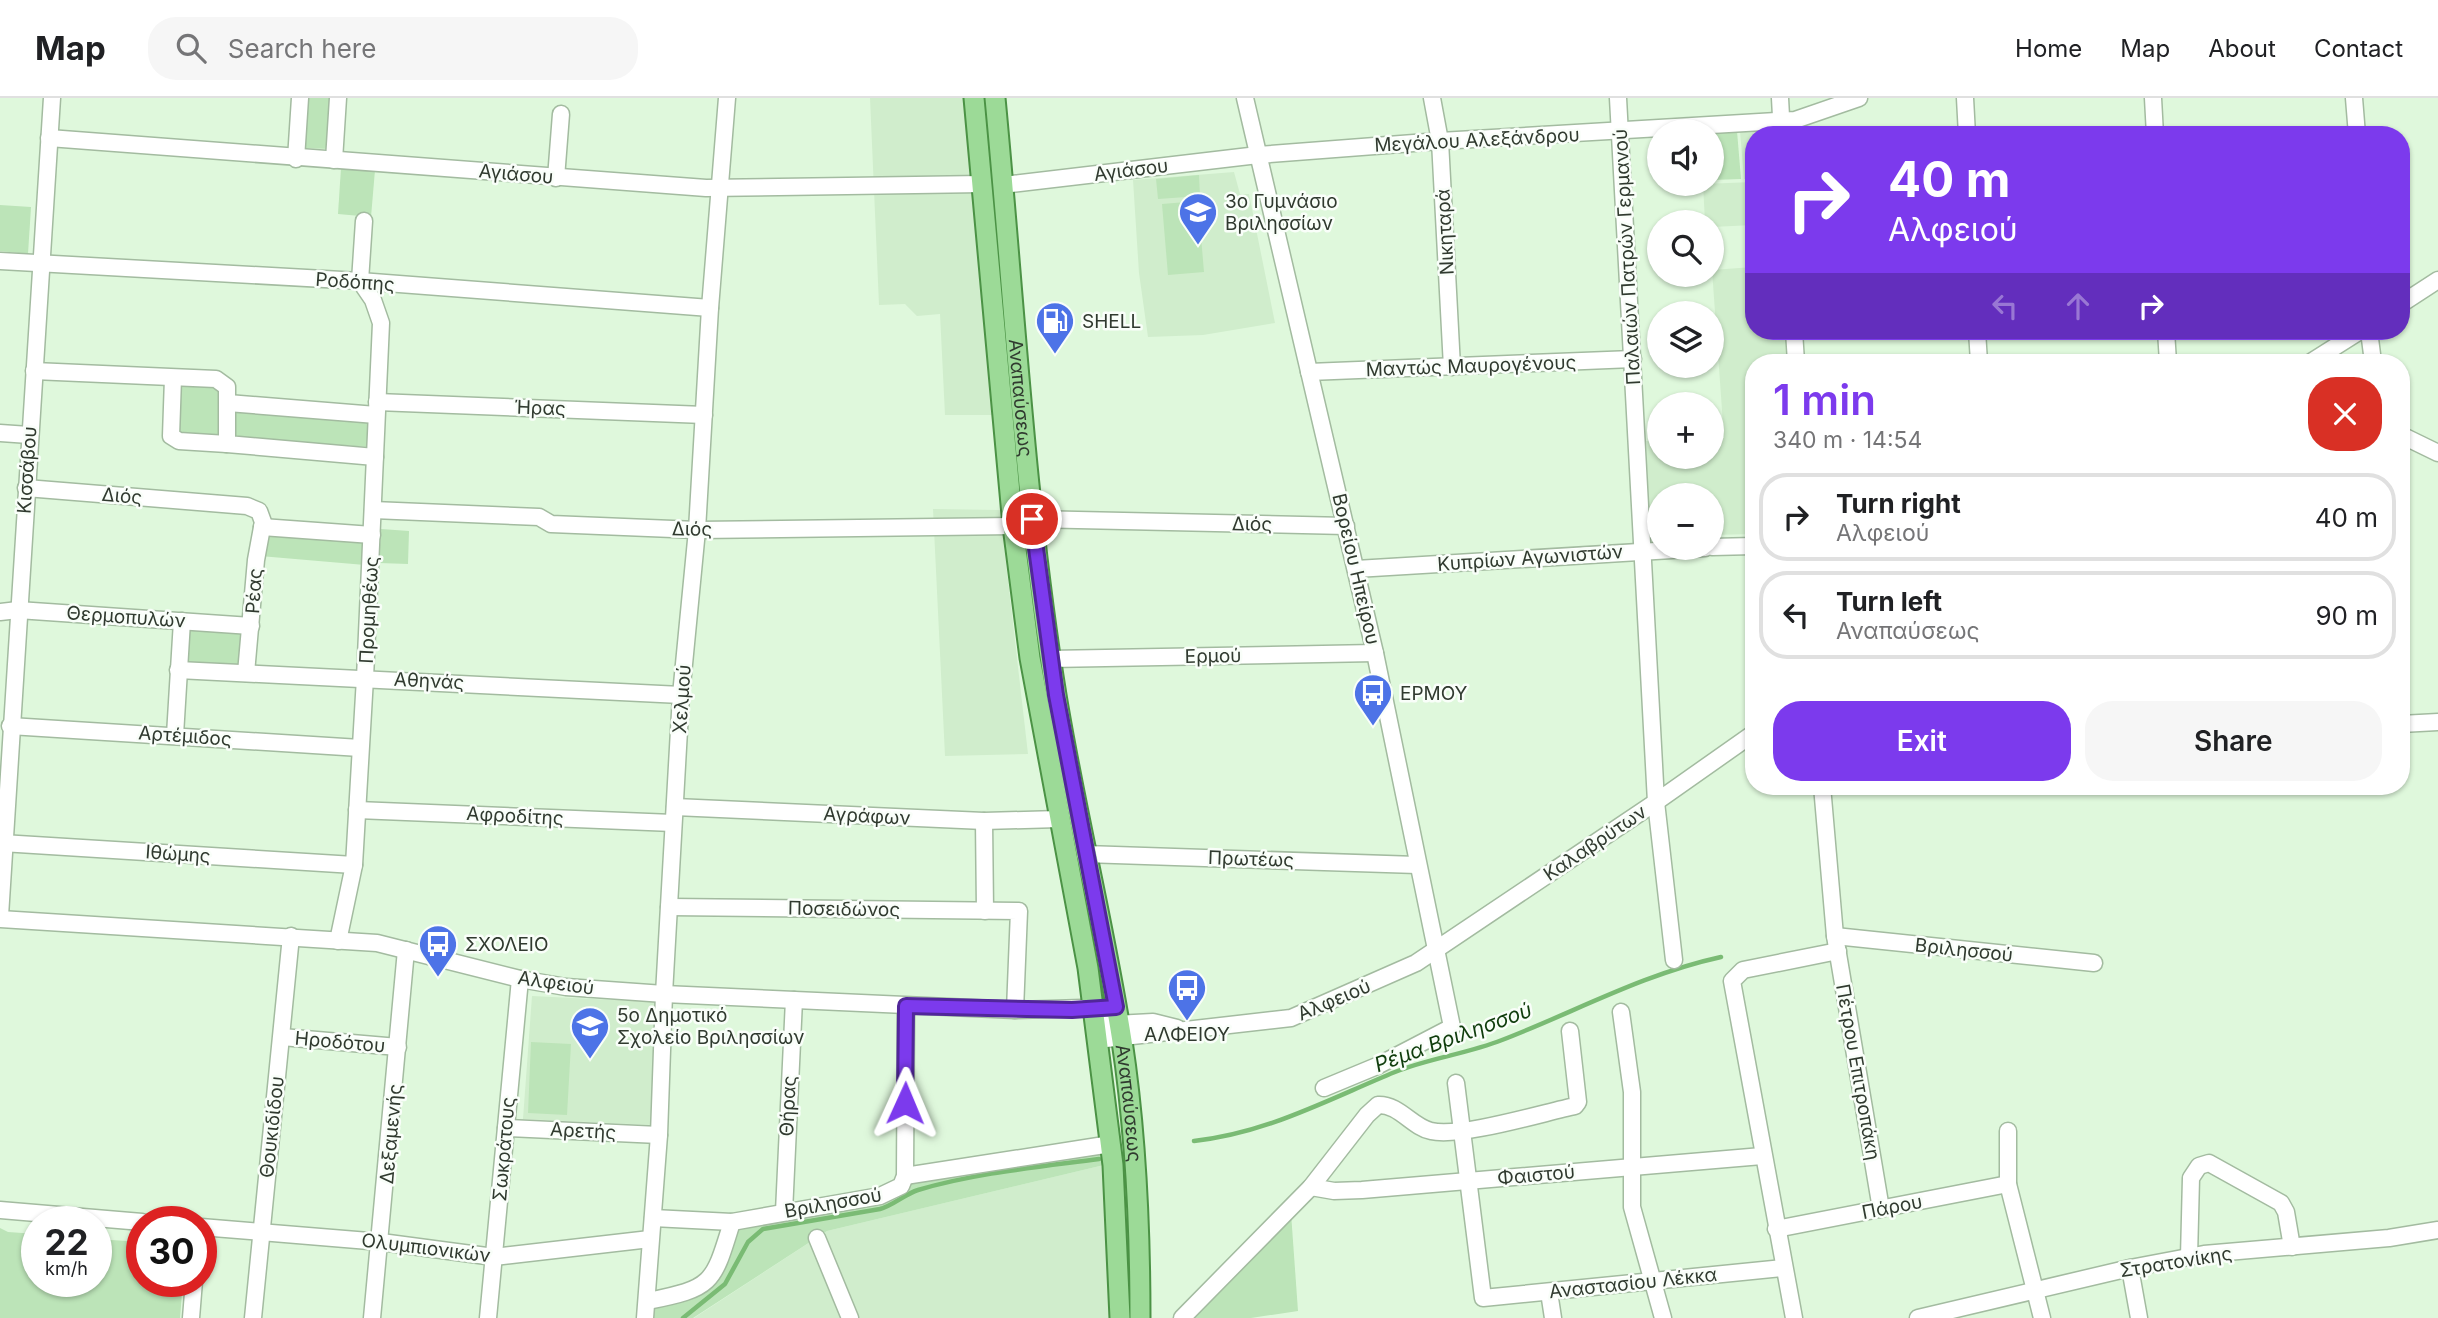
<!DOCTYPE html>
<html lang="en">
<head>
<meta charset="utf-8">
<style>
	:root { --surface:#fff; --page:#f6f6f6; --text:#202124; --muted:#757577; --line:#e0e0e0; --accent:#7c3aed }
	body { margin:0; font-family:Inter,sans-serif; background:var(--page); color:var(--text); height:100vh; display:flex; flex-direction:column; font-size:26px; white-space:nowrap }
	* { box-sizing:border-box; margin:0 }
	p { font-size:23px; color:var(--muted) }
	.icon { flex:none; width:38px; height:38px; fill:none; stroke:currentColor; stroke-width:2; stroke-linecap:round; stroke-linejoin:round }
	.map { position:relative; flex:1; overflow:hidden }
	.drawer { position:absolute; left:1745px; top:256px; width:665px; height:441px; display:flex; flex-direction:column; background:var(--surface); border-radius:28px; box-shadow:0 2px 5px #0004 }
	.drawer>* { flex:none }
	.guide { position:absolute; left:1745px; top:28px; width:665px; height:214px; border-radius:28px; box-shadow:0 2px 5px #0004; background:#7c3aed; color:#fff; overflow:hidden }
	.buttons { position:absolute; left:1647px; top:21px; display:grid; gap:14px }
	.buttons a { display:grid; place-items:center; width:77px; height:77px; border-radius:50%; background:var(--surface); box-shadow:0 2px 5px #0004; font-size:35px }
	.speed { position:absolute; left:21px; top:1108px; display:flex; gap:14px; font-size:35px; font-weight:700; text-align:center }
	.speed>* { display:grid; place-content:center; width:91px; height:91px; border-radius:50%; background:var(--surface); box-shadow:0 2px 5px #0004; line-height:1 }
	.speed small { font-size:18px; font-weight:400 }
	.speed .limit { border:10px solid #d22; background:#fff; color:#111 }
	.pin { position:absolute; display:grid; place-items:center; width:60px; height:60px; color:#fff; margin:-30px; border:4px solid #fff; border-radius:50%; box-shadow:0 2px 7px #0007 }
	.me { position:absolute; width:77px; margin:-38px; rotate:1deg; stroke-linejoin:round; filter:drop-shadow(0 0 5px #0008) }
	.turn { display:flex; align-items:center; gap:24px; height:147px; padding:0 28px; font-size:32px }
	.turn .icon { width:91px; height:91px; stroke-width:2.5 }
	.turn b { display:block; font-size:49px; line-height:60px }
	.lanes { display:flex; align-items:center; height:66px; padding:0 28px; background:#0003; justify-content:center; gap:35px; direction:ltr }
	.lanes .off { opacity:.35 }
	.round { display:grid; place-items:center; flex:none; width:74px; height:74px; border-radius:28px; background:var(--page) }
	.summary { display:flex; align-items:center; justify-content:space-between; height:119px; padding:0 28px }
	h1 { font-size:42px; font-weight:600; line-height:52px; color:var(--accent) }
	.action { display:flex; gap:14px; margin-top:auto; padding:14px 28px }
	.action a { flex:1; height:80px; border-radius:28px; background:var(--accent); color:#fff; font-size:28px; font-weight:600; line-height:80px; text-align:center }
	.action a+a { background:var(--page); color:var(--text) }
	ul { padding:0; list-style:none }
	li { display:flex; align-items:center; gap:21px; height:88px; margin:0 14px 10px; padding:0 14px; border:4px solid var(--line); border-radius:28px }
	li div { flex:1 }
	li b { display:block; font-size:26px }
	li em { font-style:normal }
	header { display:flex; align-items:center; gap:42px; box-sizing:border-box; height:98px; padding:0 35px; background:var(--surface); border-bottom:2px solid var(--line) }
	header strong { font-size:33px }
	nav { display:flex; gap:38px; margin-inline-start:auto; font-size:24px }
	.search { width:490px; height:63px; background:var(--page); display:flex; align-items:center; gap:18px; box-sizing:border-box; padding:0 24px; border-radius:28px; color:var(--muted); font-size:26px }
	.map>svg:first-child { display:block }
	.built { fill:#d0edcc }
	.green { fill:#bce4b8 }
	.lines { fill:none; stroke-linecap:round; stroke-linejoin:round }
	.stream { stroke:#7abb74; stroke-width:4.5 }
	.minor-casing { stroke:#a3bba0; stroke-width:19 }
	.major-casing { stroke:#4b9245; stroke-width:23 }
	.minor { stroke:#fff; stroke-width:16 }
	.major { stroke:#9cda97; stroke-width:19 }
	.route-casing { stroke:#51269a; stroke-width:18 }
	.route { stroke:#7c3aed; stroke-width:12 }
	.labels { text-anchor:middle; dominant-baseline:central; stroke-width:5; stroke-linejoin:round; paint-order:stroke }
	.street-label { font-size:19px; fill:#303a2f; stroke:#f9fef9 }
	.poi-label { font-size:19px; fill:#303a2f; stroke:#f9fef9; text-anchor:start }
	.water-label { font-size:21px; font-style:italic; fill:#103d0d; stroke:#f9fef9 }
</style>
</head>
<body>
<header>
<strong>Map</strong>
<div class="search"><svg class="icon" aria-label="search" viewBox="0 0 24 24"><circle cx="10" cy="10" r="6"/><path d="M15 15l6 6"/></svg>Search here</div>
<nav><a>Home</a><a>Map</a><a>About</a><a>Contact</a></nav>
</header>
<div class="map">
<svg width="2438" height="1220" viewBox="0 0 2438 1220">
	<rect width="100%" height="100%" fill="#dff8dc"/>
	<!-- built -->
	<g class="built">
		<path d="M870 0H965L992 317H945L940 216 917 218 905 206 879 207Z"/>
		<path d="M1773 31 1774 37H1754L1753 80 1744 81 1740 33Z"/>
		<path d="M1234 74 1240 96H1249L1275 225 1203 237 1148 239 1139 175 1133 82Z"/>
		<path d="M1753 84V127L1712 129V124H1705L1703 86Z"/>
		<path d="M1753 169 1754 233H1787L1789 264H1754L1753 436 1712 437V397H1659V439L1650 440 1646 343H1659V359H1712V341L1724 340 1712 172Z"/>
		<path d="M933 411 1000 412 1028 656 945 658Z"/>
		<path d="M532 898 655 904 652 1027 523 1021Z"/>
		<path d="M1104 1067 1112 1220H694L827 1133Z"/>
	</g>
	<!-- green -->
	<g class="green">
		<path d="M306 0H332L329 51 304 50Z"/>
		<path d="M1737 33 1741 81 1712 82V34Z"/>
		<path d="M341 70 375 72 371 119 338 116Z"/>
		<path d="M1199 77 1200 98 1158 101 1156 81Z"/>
		<path d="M1198 103 1204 174 1168 177 1162 106Z"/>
		<path d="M0 107 31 109 28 156 0 153Z"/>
		<path d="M177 282 214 285 222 297 223 340 173 335Z"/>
		<path d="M237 313 370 320V349L232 340 233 317Z"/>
		<path d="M381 431 409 433 408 466 379 465Z"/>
		<path d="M263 433 367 442 365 467 260 458Z"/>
		<path d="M190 528 245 532 243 571 185 569Z"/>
		<path d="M531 944 571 946 567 1017 528 1015Z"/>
		<path d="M1103 1056 1104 1067 827 1133 693 1220H652L649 1211 686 1200 734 1131 906 1085 952 1080 1063 1058Z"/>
		<path d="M1291 1115 1298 1213 1251 1220H1185Z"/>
		<path d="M0 1130 8 1134 37 1136V1183H96V1141L142 1144V1183H183L180 1220H0Z"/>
	</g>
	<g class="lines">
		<!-- stream -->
		<g class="stream">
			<path d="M1194 1043C1267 1035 1327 1002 1395 974 1429 960 1467 956 1502 942 1575 914 1643 876 1721 859"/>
			<path d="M683 1220 725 1186 748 1144 763 1131 880 1111C894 1107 905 1096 918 1092 975 1075 1039 1069 1099 1061"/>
		</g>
		<!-- minor casing -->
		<g class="minor-casing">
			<g id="minor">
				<path d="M1245 0 1375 555 1452 929 1377 968 1324 990"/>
				<path d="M1432 0 1440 43 1452 269"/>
				<path d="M1618 0 1656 704 1674 862"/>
				<path d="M1780 0 1782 37"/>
				<path d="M1965 0 1967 37"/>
				<path d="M2153 0 2155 37"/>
				<path d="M2354 0 2357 37"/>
				<path d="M49 40 706 90 983 86"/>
				<path d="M296 61 300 0"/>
				<path d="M334 62 338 0"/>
				<path d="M556 80 561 16"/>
				<path d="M1003 87 1258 57 1440 43 1795 22 1859 0"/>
				<path d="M0 163 360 183 710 210"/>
				<path d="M2401 206 2438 182"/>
				<path d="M1794 233 1796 264"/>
				<path d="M1977 233 1979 264"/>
				<path d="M2166 233 2168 264"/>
				<path d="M2369 233 2373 264"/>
				<path d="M2311 264 2360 233"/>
				<path d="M34 273 216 281 227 289V346L375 359"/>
				<path d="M1309 274 1633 261"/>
				<path d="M173 280 171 338 179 343 227 346"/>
				<path d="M377 304 704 317"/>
				<path d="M228 305 376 317"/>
				<path d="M0 335 29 337"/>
				<path d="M2401 337 2438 355"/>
				<path d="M26 390 247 408 259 413 263 424 256 462 246 575"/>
				<path d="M373 412 539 419 551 426 697 432 1013 428"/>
				<path d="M1032 421 1346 428"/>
				<path d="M262 429 372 437"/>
				<path d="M1712 449 1754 448"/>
				<path d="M1356 471 1705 450"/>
				<path d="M0 514 18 512 251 528"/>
				<path d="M1050 561 1375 555"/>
				<path d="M178 572 681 597"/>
				<path d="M2401 626 2438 624"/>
				<path d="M10 628 360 650"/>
				<path d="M175 637 182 523"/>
				<path d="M1822 688 1835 838 1881 1111"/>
				<path d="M675 709 984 723 1059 721"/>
				<path d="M357 712 673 725"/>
				<path d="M984 723 985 813"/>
				<path d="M2 745 354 767"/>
				<path d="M1085 756 1417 767"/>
				<path d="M669 809 1019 813 1015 912"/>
				<path d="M0 818 52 0"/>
				<path d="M0 821 377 845 520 881 566 889 664 896 1015 912 1116 909"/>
				<path d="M1835 838 2094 865"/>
				<path d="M338 843 354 767 365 580 381 225 373 202 360 183 364 123"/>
				<path d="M1621 914 1632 994V1109L1663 1220"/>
				<path d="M1096 927 1153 924 1177 930"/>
				<path d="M282 939 398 949"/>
				<path d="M1097 942 1291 920 1416 865 1656 704 1754 635"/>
				<path d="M1456 985 1483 1200 1783 1170"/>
				<path d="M506 1030 659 1037"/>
				<path d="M2008 1033V1086L2042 1220"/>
				<path d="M905 1078 1111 1046"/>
				<path d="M1311 1089 1334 1093 1362 1092 1762 1058"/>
				<path d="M0 1112 142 1124"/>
				<path d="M784 1114 794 902"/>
				<path d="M653 1120 732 1124 880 1098 901 1088 905 1078 906 908"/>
				<path d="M201 1129 381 1144 494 1159 650 1141"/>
				<path d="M1776 1131 2008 1086"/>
				<path d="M817 1140 850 1220"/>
				<path d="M2189 1159 2191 1080 2199 1068 2209 1065 2281 1105 2286 1114 2292 1149"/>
				<path d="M2130 1170 2139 1220"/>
				<path d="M1549 1194 1553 1220"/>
				<path d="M648 1203C713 1190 713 1186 732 1124"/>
				<path d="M191 1220 194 1183"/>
				<path d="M253 1220 291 838"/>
				<path d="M372 1220 406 852"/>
				<path d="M488 1220 520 881"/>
				<path d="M645 1220 659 1037 664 896 681 597 697 432 710 210 727 0"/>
				<path d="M1182 1220 1311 1089 1367 1017 1378 1007C1399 1006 1412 1029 1431 1033 1460 1040 1542 1015 1575 1008L1578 1004 1570 933"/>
				<path d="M1794 1220 1732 883 1743 872 1838 853"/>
				<path d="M1918 1220 2130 1170 2204 1156 2389 1140 2438 1132"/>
			</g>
		</g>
		<!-- major casing -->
		<g class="major-casing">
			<g id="major">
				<path d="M974 0 1013 428 1030 560 1088 870 1113 1067 1120 1220"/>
				<path id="s1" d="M995 0C1014 199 1024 399 1056 597 1075 713 1104 827 1122 943 1136 1035 1140 1127 1140 1220"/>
			</g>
		</g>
		<!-- minor -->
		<use href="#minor" class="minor"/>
		<!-- major -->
		<use href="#major" class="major"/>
	</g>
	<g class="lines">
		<!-- route casing -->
		<g class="route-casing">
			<path id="route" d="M905 1005 906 908 1072 912 1116 909 1056 597 1032 421"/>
		</g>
		<!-- route -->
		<use href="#route" class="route"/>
	</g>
	<!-- icons -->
	<defs>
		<g id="school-pin" transform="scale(2.0125)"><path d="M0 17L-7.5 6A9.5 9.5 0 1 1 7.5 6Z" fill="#4d73e7" stroke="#f9fef9"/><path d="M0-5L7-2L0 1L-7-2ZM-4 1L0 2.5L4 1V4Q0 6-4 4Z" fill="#fff"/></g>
		<g id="fuel-pin" transform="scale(2.0125)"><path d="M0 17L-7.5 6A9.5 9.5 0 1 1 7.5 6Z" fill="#4d73e7" stroke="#f9fef9"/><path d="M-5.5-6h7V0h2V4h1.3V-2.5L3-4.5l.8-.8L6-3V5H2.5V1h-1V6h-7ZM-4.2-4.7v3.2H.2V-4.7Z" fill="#fff"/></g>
		<g id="bus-pin" transform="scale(2.0125)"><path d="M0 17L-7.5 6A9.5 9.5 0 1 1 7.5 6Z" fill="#4d73e7" stroke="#f9fef9"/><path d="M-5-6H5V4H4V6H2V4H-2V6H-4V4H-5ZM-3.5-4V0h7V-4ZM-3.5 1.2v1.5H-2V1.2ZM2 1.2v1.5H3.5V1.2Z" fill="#fff"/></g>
	</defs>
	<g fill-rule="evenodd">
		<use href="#school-pin" x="1198" y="114"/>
		<use href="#fuel-pin" x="1055" y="223"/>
		<use href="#bus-pin" x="1373" y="595"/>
		<use href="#bus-pin" x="438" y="846"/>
		<use href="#bus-pin" x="1187" y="890"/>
		<use href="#school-pin" x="590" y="928"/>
	</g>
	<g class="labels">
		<!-- street labels -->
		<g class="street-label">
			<text transform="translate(1477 42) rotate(-3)">Μεγάλου Αλεξάνδρου</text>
			<text transform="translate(1131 72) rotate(-7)">Αγιάσου</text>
			<text transform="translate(516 76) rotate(5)">Αγιάσου</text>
			<text transform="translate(1445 134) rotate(-93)">Νικηταρά</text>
			<text transform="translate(1627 159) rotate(-93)">Παλαιών Πατρών Γερμανού</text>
			<text transform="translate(355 184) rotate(4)">Ροδόπης</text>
			<text transform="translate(1471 268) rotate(-2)">Μαντώς Μαυρογένους</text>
			<text stroke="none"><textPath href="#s1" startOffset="301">Αναπαύσεως</textPath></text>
			<text transform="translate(540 310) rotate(2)">Ήρας</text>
			<text transform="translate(27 372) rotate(-86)">Κισσάβου</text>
			<text transform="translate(122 398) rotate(5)">Διός</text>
			<text transform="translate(1252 426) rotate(1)">Διός</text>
			<text transform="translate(692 431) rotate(1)">Διός</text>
			<text transform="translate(1530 460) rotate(-4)">Κυπρίων Αγωνιστών</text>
			<text transform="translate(1356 471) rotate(77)">Βορείου Ηπείρου</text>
			<text transform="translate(254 493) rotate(-86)">Ρέας</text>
			<text transform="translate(369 512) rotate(-87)">Προμηθέως</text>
			<text transform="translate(126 519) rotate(4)">Θερμοπυλών</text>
			<text transform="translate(1213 558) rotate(-1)">Ερμού</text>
			<text transform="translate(429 583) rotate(3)">Αθηνάς</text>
			<text transform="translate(682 601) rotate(-86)">Χελμού</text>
			<text transform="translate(185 638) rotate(4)">Αρτέμιδος</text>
			<text transform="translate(515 718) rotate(3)">Αφροδίτης</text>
			<text transform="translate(867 718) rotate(3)">Αγράφων</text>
			<text transform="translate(1595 745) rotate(-34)">Καλαβρύτων</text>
			<text transform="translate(178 756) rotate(4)">Ιθώμης</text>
			<text transform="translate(1251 761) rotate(2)">Πρωτέως</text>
			<text transform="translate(844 811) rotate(1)">Ποσειδώνος</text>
			<text transform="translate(1964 852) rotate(6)">Βριλησσού</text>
			<text transform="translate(556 885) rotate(8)">Αλφειού</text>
			<text transform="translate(1334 902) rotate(-23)">Αλφειού</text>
			<text transform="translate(340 944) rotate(5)">Ηροδότου</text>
			<text transform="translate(1858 974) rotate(80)">Πέτρου Επιτροπάκη</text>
			<text stroke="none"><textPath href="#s1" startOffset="1015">Αναπαύσεως</textPath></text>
			<text transform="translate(788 1008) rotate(-87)">Θήρας</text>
			<text transform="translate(272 1029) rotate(-84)">Θουκιδίδου</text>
			<text transform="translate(583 1033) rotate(3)">Αρετής</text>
			<text transform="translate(391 1036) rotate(-85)">Δεξαμενής</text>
			<text transform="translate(504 1051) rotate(-85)">Σωκράτους</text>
			<text transform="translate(1536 1077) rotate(-5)">Φαιστού</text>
			<text transform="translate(833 1105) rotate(-10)">Βριλησσού</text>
			<text transform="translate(1892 1109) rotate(-11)">Πάρου</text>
			<text transform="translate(426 1150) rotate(7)">Ολυμπιονικών</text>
			<text transform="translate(2176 1164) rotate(-9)">Στρατονίκης</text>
			<text transform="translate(1633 1185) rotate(-6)">Αναστασίου Λέκκα</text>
		</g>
		<!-- poi labels -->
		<g class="poi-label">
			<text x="1225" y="103">3ο Γυμνάσιο<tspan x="1225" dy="22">Βριλησσίων</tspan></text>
			<text x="1082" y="223">SHELL</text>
			<text x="1400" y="595">ΕΡΜΟΥ</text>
			<text x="465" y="846">ΣΧΟΛΕΙΟ</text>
			<text x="617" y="917">5ο Δημοτικό<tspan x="617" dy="22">Σχολείο Βριλησσίων</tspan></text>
			<text x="1187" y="936" text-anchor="middle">ΑΛΦΕΙΟΥ</text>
		</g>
		<!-- water labels -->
		<g class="water-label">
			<text transform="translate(1453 939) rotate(-20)">Ρέμα Βριλησσού</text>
		</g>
	</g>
</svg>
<div class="buttons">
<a><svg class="icon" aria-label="sound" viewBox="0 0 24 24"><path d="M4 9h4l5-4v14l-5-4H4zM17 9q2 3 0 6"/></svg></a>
<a><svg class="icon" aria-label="search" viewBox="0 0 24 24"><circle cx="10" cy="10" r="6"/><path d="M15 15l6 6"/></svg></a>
<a><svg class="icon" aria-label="layers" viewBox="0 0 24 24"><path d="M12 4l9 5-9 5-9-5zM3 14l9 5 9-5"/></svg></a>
<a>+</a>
<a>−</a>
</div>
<div class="speed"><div>22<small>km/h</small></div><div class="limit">30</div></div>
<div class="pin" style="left:1032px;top:421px;background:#d93025"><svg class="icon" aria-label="arrive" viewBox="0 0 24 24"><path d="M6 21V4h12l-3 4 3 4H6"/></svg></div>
<svg class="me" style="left:905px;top:1005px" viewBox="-20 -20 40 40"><path d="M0-17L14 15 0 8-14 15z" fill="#7c3aed" stroke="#fff" stroke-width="4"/></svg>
<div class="guide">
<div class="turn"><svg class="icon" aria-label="right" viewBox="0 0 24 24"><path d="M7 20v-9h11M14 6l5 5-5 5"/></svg><div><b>40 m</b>Αλφειού</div></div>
<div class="lanes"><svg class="icon off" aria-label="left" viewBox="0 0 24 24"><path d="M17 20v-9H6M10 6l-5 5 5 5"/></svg><svg class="icon off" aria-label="ahead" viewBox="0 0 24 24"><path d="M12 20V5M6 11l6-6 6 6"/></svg><svg class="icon" aria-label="right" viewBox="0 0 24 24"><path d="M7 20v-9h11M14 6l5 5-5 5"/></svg></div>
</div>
<section class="drawer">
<div class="summary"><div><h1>1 min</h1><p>340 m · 14:54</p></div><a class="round" style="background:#d93025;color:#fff"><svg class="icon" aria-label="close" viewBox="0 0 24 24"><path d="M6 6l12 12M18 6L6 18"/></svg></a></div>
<ul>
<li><svg class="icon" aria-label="right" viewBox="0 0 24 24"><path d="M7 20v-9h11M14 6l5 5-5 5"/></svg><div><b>Turn right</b><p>Αλφειού</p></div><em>40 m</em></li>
<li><svg class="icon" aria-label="left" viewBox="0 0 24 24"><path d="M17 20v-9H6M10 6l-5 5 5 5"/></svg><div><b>Turn left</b><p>Αναπαύσεως</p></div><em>90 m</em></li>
</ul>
<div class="action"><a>Exit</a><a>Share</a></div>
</section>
</div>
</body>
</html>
